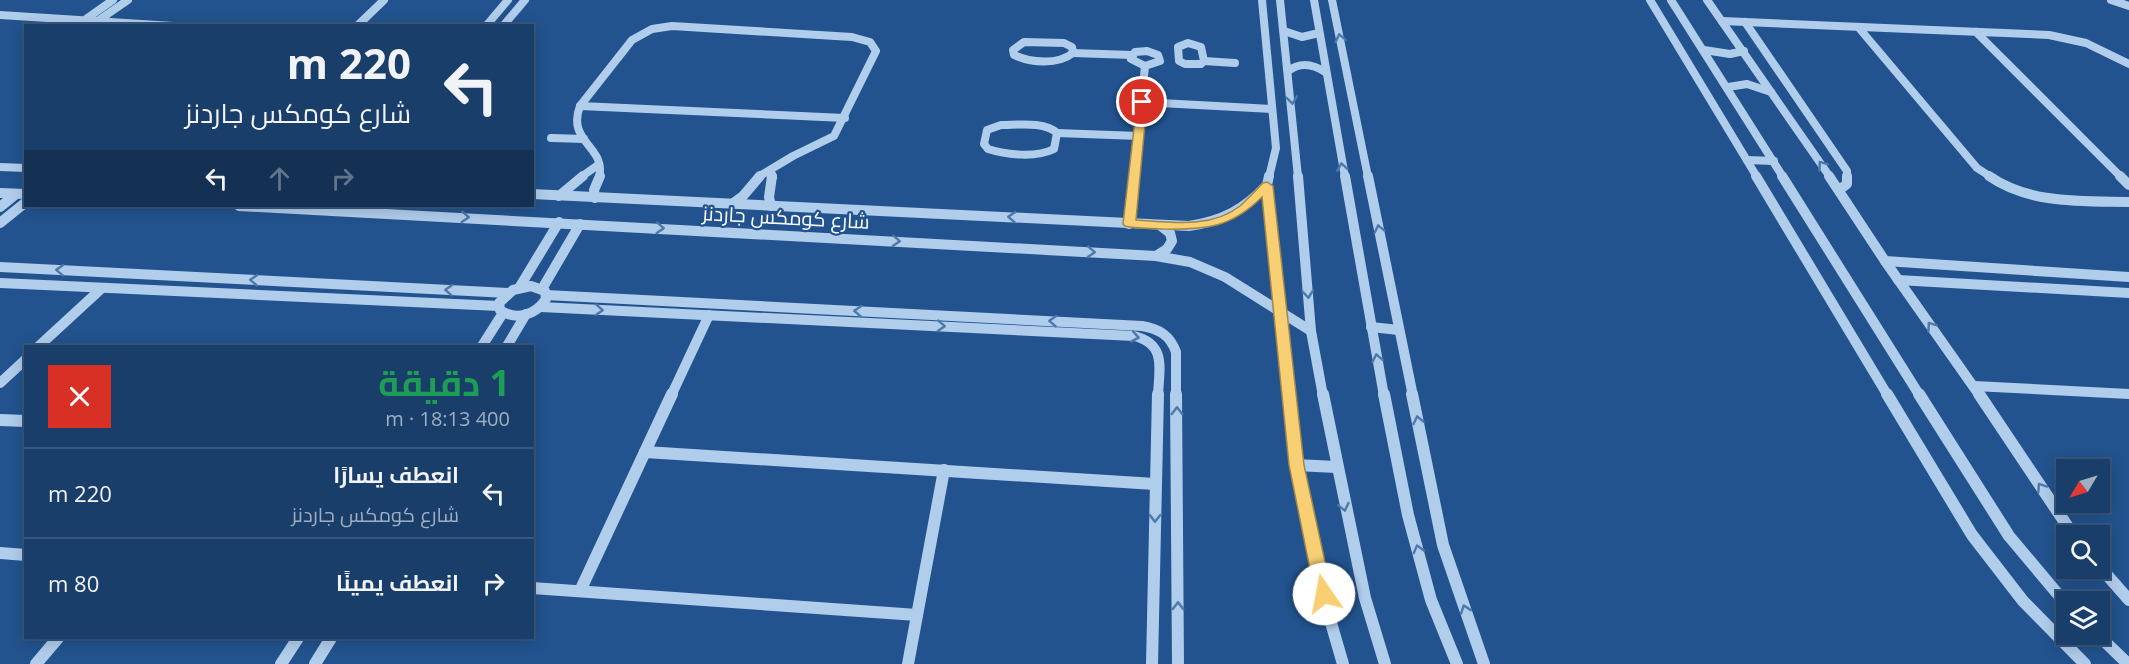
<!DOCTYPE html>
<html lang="ar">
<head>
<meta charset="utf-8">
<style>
	:root { --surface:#1a3e6a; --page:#234570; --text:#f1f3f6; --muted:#9faec1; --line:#38577e }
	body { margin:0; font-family:"Open Sans",Cairo,sans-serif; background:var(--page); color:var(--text); direction:rtl; height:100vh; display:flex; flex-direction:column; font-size:22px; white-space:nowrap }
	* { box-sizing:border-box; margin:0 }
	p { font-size:20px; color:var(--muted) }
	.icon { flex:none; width:33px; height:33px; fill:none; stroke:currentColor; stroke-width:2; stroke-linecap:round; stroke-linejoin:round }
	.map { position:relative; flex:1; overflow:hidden; direction:ltr }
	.details { position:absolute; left:24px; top:345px; width:510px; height:294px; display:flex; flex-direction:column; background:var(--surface); border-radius:0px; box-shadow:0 3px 15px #0003,0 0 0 2px var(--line); direction:rtl }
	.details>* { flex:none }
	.hud { position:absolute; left:24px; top:24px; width:510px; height:183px; border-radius:0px; box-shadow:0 3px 15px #0003,0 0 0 2px var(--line); direction:rtl; background:#1a3e6a; color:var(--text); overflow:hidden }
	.needle { width:39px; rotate:232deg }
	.controls { position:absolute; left:2056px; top:459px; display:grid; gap:12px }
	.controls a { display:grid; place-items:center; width:54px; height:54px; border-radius:0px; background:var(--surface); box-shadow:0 3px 15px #0003,0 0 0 2px var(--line); font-size:30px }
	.pin { position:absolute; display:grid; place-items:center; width:51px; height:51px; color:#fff; margin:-26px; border:3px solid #fff; border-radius:50%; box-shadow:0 2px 6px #0007 }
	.me { position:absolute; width:66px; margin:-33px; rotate:348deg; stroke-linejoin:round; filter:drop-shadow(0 0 4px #0008) }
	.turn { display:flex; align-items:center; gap:21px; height:126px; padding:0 24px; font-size:27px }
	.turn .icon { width:78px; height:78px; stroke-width:2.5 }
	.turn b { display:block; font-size:42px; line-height:51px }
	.lanes { display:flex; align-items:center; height:57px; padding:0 24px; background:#0003; justify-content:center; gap:30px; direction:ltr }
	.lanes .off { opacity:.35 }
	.round { display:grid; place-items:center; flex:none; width:63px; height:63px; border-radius:0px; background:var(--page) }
	.overview { display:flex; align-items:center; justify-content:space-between; height:102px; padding:0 24px }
	h1 { font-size:36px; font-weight:700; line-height:45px; color:#1e9e55 }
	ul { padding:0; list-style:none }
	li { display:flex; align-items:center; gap:18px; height:90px; padding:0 24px; border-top:2px solid var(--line) }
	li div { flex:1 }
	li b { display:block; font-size:22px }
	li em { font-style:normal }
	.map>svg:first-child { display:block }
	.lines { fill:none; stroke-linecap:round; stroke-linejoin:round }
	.minor-far2 { stroke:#b1cdec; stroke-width:8 }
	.minor-far1 { stroke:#b1cdec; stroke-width:10 }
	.minor { stroke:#b1cdec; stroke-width:12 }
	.oneway { stroke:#4d78aa }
	.route { fill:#f8cf73; stroke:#a1874b; stroke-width:1.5 }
	.labels { text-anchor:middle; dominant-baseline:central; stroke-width:4.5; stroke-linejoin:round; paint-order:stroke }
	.street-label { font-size:20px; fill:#fff; stroke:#22538e }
</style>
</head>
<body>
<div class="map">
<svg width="2129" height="664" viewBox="0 0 2129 664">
	<rect width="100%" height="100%" fill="#22538e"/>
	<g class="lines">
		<!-- minor-far2 -->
		<g class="minor-far2">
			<path d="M1262 0 1276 148 1269 177"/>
			<path d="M1280 0 1298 177"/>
			<path d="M1314 0 1345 177"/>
			<path d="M1332 0 1368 177"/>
			<path d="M1650 0 1757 177"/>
			<path d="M1671 0 1783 177"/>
			<path d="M1707 0 1830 177"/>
			<path d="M2111 0 2129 6"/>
			<path d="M0 15 173 26"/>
			<path d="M86 19 113 0"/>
			<path d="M99 20 128 0"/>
			<path d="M1722 21 2049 35 2086 43 2129 64"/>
			<path d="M1745 22 1847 171V177"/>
			<path d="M357 26 384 0"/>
			<path d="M486 26 508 0"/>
			<path d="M503 26 525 0"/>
			<path d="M1859 28 1977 168 1991 177"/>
			<path d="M1284 31 1302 37 1319 33"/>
			<path d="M1976 32 2121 177"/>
			<path d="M1024 42 1064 43 1072 47 1073 53C1058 65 1031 63 1014 55L1013 50Z"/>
			<path d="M1188 43 1201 47 1204 61 1201 64H1185L1179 61 1178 47Z"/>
			<path d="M1704 50 1730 54 1744 51"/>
			<path d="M1147 51 1158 55 1160 61 1145 66 1131 59 1135 52Z"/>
			<path d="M1073 53 1132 55"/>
			<path d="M1204 61 1235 63"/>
			<path d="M1288 71C1300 62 1313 64 1325 72"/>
			<path d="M1728 87 1747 84 1771 92"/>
			<path d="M1142 102 1272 109"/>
			<path d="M580 106 845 118"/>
			<path d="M1001 125C1017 125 1045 121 1057 133L1054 149C1036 158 1007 155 988 149L984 144 987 130Z"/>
			<path d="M1057 133 1139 136"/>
			<path d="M551 138 584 139"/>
			<path d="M1747 160 1774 161"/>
			<path d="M0 167 26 168"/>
			<path d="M771 172 773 177"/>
			<path d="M581 177 598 165"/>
			<path d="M599 177C607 147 566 142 580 106L632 40 652 29 672 26 852 37 870 42 876 51 834 136 793 156 758 177"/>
			<path d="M1134 177 1145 66"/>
		</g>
		<!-- minor-far1 -->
		<g class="minor-far1">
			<path d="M1269 176 1267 185 1289 396"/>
			<path d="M1298 176 1311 331 1323 396"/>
			<path d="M1345 176 1384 396"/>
			<path d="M1368 176 1413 396"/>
			<path d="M1756 176 1888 396"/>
			<path d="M1782 176 1920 396"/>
			<path d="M1829 176 1885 261 1980 396"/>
			<path d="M1989 176C2029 204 2082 201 2129 202"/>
			<path d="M2120 176 2129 185"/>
			<path d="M1839 190 1847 184V176"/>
			<path d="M0 193 26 194"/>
			<path d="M532 194 1189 226C1222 221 1244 210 1267 185"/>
			<path d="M559 196 583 176"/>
			<path d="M595 198 594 190 600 176"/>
			<path d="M732 204 743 196 760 176"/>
			<path d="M239 206 1156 256 1190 262 1225 277 1311 331"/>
			<path d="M771 206 769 197 772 176"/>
			<path d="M0 207 16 194"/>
			<path d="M0 223 26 202"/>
			<path d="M1129 224 1134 176"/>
			<path d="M1156 256 1167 249 1172 241 1170 233 1161 226"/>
			<path d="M1885 261 2129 277"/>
			<path d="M0 267 508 293"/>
			<path d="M1898 280 2129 293"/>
			<path d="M0 283 499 306"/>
			<path d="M531 286 545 291 546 299C536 315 516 321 500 310L499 303 513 290Z"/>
			<path d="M519 288 559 222"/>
			<path d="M542 289 580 224"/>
			<path d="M546 295 1142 326C1159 329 1170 335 1176 352V396"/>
			<path d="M541 307 1134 336C1167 344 1159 369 1158 396"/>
			<path d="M1371 327 1399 330"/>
			<path d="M39 346 102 288"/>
			<path d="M482 346 503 313"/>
			<path d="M507 346 526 314"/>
			<path d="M0 383 26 359"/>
			<path d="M1974 386 2129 394"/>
			<path d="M671 396 709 315"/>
		</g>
		<!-- minor -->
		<g class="minor">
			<path d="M1176 394 1178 664"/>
			<path d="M1289 394C1298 485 1316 576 1343 664"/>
			<path d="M1323 394 1365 598 1385 664"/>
			<path d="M1384 394 1408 515 1431 600 1457 664"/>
			<path d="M1412 394 1443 545 1484 664"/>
			<path d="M1887 394 1972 535 2023 601 2085 664"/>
			<path d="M1919 394 2009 536 2067 605"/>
			<path d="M1979 394 2074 536"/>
			<path d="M0 420 26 421"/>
			<path d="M645 452 1155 484"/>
			<path d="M1296 465 1336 467"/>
			<path d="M0 553 26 555"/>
			<path d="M2100 567 2129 600"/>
			<path d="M532 588 917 615"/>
			<path d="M580 591 672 394"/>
			<path d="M2097 634 2128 664"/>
			<path d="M36 664 58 638"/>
			<path d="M281 664 298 638"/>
			<path d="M315 664 331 638"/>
			<path d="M908 664 944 470"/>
			<path d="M1152 664 1158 394"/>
		</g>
	</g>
	<!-- one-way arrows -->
	<defs><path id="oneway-chevron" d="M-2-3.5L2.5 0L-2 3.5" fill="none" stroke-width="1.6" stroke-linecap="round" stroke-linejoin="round" transform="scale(1.5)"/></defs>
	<g class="oneway">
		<use href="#oneway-chevron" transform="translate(1340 38) rotate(-102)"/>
		<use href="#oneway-chevron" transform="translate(1292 100) rotate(83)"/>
		<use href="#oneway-chevron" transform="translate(1822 165) rotate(-125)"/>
		<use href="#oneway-chevron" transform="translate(1342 167) rotate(-100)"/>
		<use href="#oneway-chevron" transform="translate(465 217) rotate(3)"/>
		<use href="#oneway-chevron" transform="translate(1012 217) rotate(-177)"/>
		<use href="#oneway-chevron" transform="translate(660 228) rotate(3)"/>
		<use href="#oneway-chevron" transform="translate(1379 229) rotate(-102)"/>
		<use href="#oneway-chevron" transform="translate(896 241) rotate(3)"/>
		<use href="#oneway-chevron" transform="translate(1091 252) rotate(3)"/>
		<use href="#oneway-chevron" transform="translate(60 270) rotate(-177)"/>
		<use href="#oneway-chevron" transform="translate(254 280) rotate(-177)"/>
		<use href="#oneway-chevron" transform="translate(449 290) rotate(-177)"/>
		<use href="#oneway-chevron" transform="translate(1308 294) rotate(85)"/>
		<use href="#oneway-chevron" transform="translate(599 310) rotate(3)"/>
		<use href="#oneway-chevron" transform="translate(858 311) rotate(-177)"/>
		<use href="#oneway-chevron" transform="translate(1053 321) rotate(-177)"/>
		<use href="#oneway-chevron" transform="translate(941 326) rotate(3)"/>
		<use href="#oneway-chevron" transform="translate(1931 326) rotate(-125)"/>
		<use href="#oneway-chevron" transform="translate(1135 337) rotate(10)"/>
		<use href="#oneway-chevron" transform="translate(1377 358) rotate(-101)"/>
		<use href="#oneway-chevron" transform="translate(1177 411) rotate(-90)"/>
		<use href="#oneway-chevron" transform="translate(1418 420) rotate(-102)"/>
		<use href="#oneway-chevron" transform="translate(2041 487) rotate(-124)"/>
		<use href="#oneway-chevron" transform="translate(1344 507) rotate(78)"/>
		<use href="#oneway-chevron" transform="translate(1155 518) rotate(91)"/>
		<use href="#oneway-chevron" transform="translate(1418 549) rotate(-105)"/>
		<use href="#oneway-chevron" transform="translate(1178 606) rotate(-90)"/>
		<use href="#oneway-chevron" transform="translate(1465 609) rotate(-109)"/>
	</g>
	<!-- route -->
	<path class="route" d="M1142 99 1147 102 1136 220C1170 222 1211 229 1240 206 1248 199 1255 191 1263 183L1267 182 1273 186 1304 465 1332 594 1330 599 1324 601 1318 599 1315 594 1289 465 1262 197C1231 228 1205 230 1163 229 1151 228 1137 229 1125 226L1123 224 1137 102Z"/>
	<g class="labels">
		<!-- street labels -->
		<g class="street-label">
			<text transform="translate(786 217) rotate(3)">شارع كومكس جاردنز</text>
		</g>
	</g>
</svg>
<div class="controls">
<a><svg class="needle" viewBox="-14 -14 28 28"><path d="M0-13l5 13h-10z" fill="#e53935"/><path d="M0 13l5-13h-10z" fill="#9faec1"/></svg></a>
<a><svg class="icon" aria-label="search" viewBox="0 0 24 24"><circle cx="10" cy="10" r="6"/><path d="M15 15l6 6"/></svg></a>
<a><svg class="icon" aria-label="layers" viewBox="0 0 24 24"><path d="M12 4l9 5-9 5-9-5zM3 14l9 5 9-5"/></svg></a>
</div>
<div class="pin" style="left:1142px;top:102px;background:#d93025"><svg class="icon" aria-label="arrive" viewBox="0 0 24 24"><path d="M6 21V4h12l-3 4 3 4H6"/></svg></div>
<svg class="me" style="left:1324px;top:594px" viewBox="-20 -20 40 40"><circle r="19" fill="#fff"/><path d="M0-13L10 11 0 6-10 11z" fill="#f8cf73"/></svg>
<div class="hud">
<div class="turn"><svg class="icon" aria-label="left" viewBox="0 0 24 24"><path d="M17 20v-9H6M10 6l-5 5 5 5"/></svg><div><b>220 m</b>شارع كومكس جاردنز</div></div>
<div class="lanes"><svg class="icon" aria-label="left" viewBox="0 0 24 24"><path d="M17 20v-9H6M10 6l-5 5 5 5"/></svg><svg class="icon off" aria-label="ahead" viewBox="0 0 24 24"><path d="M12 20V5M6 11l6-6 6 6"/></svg><svg class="icon off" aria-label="right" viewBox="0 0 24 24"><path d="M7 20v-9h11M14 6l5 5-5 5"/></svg></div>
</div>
<section class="details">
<div class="overview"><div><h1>1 دقيقة</h1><p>400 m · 18:13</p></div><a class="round" style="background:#d93025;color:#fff"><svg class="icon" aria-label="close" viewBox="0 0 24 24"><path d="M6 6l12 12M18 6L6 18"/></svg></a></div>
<ul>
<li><svg class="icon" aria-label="left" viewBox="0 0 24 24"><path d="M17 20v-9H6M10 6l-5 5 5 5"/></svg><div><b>انعطف يسارًا</b><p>شارع كومكس جاردنز</p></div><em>220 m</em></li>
<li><svg class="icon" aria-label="right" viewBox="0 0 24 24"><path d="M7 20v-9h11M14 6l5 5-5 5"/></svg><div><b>انعطف يمينًا</b></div><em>80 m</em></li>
</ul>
</section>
</div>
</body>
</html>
